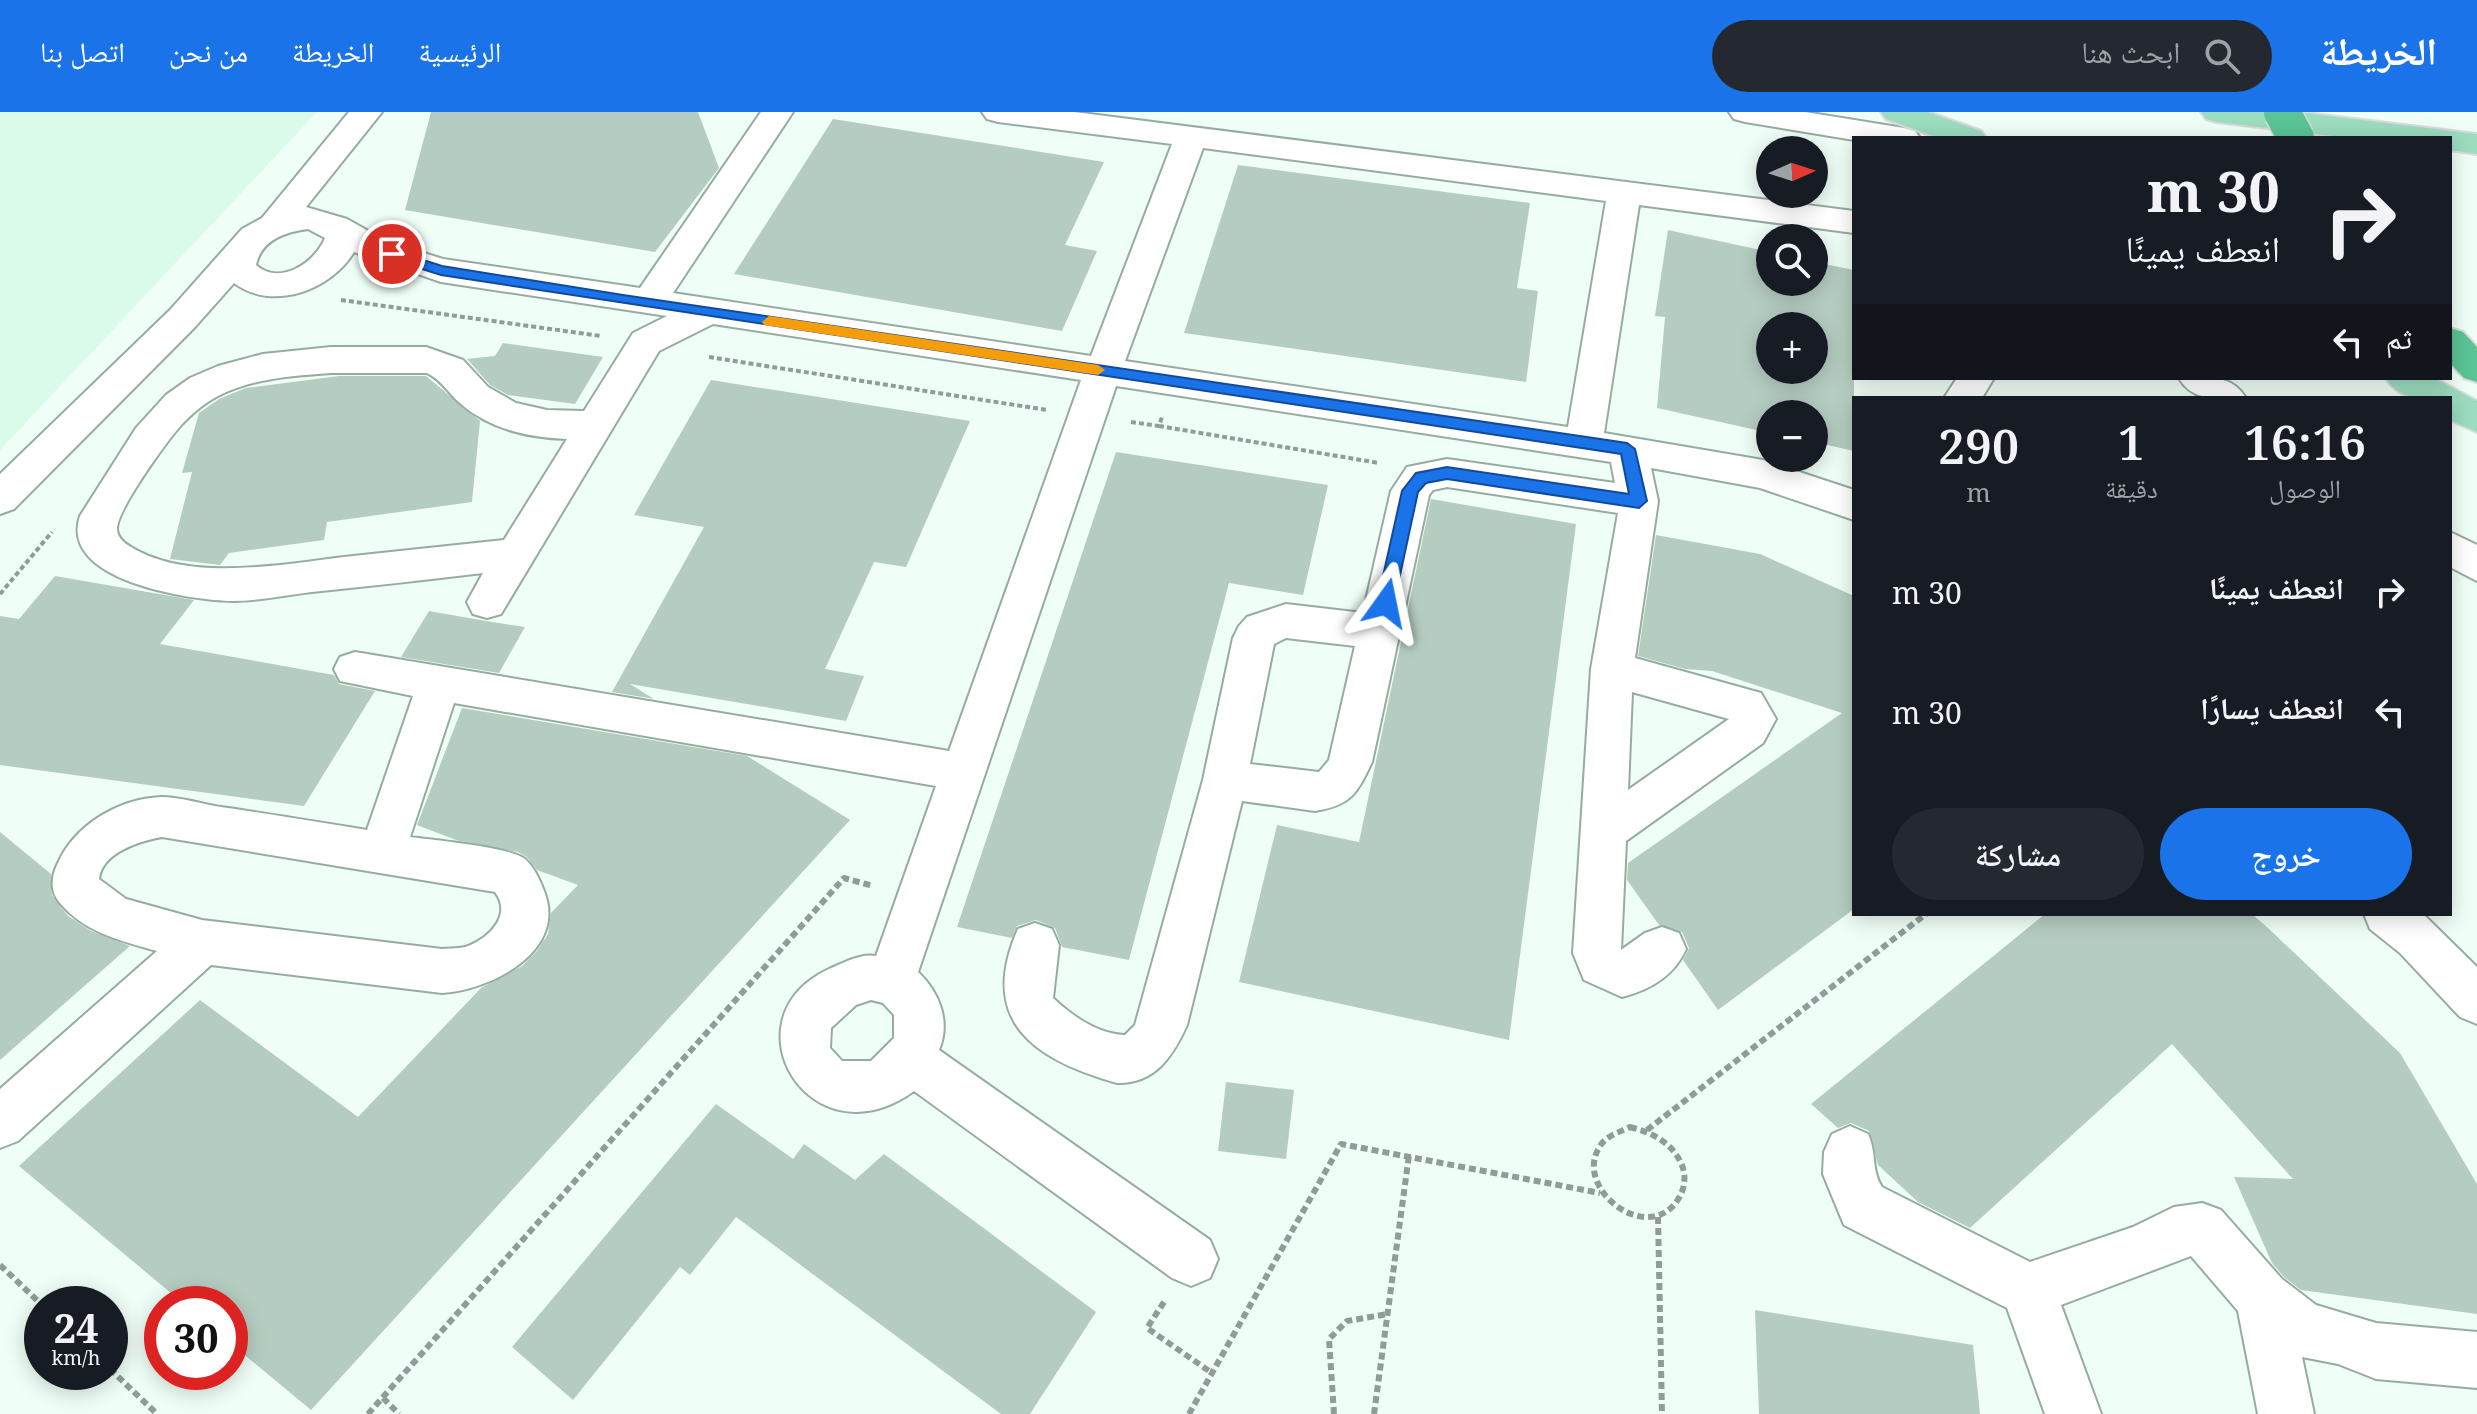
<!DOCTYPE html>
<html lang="ar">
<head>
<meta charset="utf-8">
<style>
	:root { --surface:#171b24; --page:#242831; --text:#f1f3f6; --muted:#9ea1a6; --accent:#1a73e8 }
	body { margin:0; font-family:"Noto Serif","Noto Naskh Arabic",serif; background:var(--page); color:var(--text); direction:rtl; height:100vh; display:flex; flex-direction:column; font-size:30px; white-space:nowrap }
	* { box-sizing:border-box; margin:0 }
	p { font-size:26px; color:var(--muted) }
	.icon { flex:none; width:44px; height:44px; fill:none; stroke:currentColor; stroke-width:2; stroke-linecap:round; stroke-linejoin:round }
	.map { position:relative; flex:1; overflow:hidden; direction:ltr }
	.details { position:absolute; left:1852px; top:284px; width:600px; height:520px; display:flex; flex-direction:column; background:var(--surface); border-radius:0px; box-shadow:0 4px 20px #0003; direction:rtl }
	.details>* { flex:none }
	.guide { position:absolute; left:1852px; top:24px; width:600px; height:244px; border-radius:0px; box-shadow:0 4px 20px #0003; direction:rtl; background:#171b24; color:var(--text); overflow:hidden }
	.needle { width:52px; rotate:87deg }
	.buttons { position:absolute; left:1756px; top:24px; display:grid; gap:16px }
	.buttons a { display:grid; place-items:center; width:72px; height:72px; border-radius:50%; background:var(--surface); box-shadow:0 4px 20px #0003; font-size:40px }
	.speed { position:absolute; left:24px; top:1174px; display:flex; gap:16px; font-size:40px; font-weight:700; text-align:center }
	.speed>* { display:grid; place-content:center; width:104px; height:104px; border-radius:50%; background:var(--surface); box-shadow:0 4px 20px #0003; line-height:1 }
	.speed small { font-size:20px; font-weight:400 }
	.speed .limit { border:12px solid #d22; background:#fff; color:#111 }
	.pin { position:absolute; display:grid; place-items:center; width:68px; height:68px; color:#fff; margin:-34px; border:4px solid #fff; border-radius:50%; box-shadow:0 2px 8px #0007 }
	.me { position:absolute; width:88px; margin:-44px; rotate:12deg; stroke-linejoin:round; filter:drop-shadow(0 0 6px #0008) }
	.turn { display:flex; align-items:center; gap:28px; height:168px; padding:0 40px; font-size:36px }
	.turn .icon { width:104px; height:104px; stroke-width:2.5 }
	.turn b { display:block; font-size:56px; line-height:68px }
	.then { display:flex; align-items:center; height:76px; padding:0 40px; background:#0003; gap:16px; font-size:30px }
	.eta { display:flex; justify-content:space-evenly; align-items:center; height:136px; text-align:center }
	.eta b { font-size:48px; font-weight:600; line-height:56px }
	.action { display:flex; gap:16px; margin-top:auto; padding:16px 40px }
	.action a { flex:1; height:92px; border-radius:48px; background:var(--accent); color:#fff; font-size:32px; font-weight:600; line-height:92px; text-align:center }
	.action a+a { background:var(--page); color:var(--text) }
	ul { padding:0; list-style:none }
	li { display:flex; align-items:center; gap:24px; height:120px; padding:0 40px }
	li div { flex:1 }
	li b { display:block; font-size:30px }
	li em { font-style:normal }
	header { display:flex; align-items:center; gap:48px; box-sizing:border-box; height:112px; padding:0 40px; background:var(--accent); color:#fff }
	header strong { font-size:38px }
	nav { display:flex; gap:44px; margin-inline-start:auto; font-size:28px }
	.search { width:560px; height:72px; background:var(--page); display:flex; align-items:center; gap:20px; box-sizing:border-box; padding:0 28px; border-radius:44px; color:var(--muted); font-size:30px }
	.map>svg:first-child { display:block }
	.built { fill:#dafbe9 }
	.building { fill:#b5cdc0; fill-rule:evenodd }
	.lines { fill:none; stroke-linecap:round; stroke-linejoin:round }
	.minor-casing { stroke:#95ada0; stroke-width:4 }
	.major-casing { stroke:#dadbda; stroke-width:4 }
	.highway-casing { stroke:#dadbda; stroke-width:4 }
	.path-far1 { stroke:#909c96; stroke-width:4; stroke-dasharray:5 3; stroke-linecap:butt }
	.path { stroke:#909c96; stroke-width:6; stroke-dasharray:7 4; stroke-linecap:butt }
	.minor { fill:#fff; fill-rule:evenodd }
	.major { fill:#9cdcbf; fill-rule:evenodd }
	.highway { fill:#5ac495; fill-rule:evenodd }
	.highway-bridge-casing { stroke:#dadbda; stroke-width:39; stroke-linecap:butt }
	.highway-bridge { stroke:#5ac495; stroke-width:36 }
	.route { fill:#1a73e8; stroke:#114b97; stroke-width:2 }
	.slow { fill:#f59e0b }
</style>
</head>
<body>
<header>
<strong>الخريطة</strong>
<div class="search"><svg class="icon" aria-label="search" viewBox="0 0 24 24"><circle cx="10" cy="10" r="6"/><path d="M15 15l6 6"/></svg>ابحث هنا</div>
<nav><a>الرئيسية</a><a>الخريطة</a><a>من نحن</a><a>اتصل بنا</a></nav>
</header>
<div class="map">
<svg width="2477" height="1302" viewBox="0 0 2477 1302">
	<rect width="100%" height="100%" fill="#effef6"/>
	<!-- built -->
	<path class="built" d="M0 0H317L0 338Z"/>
	<!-- building -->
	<g class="building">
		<path d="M431 0H698L719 56 655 140 405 98Z"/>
		<path d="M833 7 1104 50 1065 133 1097 139 1062 219 734 162Z"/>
		<path d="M1238 53 1530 91 1517 176 1538 179 1526 270 1184 221Z"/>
		<path d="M1668 118 1770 140V170H1814V150L1854 158V339L1814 330V302H1770V321L1657 296 1665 205 1655 204ZM1770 214H1814V258H1770Z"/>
		<path d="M503 231 603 245 575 292 508 283 490 273 467 247 495 244Z"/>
		<path d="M339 264H426L480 309 472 390 327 410 324 428 229 441 220 453 170 447 192 360 182 361 199 301 219 287 246 276Z"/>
		<path d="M711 268 970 309 906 455 874 450 825 557 864 564 846 609 630 572 654 587 612 580 704 415 634 403Z"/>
		<path d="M1116 340 1328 373 1303 483 1229 471 1129 848 1062 835 1055 816 1036 808 1017 814 1012 826 957 815Z"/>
		<path d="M1431 387 1576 412 1509 928 1239 870 1277 713 1359 730Z"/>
		<path d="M1656 423 1760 442 1854 484V797L1718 898 1683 848 1689 836 1682 820 1659 813 1627 768 1628 751 1842 601 1712 559 1685 557 1638 544Z"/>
		<path d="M55 464 194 488 160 532 334 563 339 572 375 579 304 694 0 653V504L19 507Z"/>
		<path d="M429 499 486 509 525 515 499 561 401 545Z"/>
		<path d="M462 596 747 644 850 708 311 1298 230 1231V1192H184L19 1054 200 888 358 1005 481 876 522 854 537 839 548 822 551 801 578 773 537 758 527 745 518 740 456 728 417 713Z"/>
		<path d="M0 720 51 762 52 783 68 804 91 819 130 834 0 948Z"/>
		<path d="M2045 802H2252L2268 816 2400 941 2477 1072V1202L2301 1178 2284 1165 2272 1151 2234 1065 2293 1067 2172 932 1970 1116 1918 1090 1878 1053 1869 1019 1851 1011 1838 1016 1811 992Z"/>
		<path d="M1226 970 1294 978 1286 1047 1218 1039Z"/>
		<path d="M716 992 793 1047 804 1032 855 1068 884 1042 1096 1200 1030 1302H1001L736 1105 690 1163 680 1155 573 1288 512 1235Z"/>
		<path d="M1755 1198 1973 1233 1980 1302H1759Z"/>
	</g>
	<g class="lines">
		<!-- minor casing -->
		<g class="minor-casing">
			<g id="minor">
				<path d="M349 0H382L306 95 347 107 386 129 443 147 640 176 761 0H793L673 181 1091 244 1172 32 998 10 987 7 982 0H1074L1854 99V121L1639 93 1604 321 1763 348 1854 378V408L1760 376 1651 356 1658 389 1635 546 1761 581 1776 607 1763 631 1626 729 1621 838 1645 821 1662 815 1679 821 1686 837C1674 864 1650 878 1622 885L1584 868 1573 841 1591 557 1618 401 1447 375 1433 378 1429 383 1372 650C1357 681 1352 693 1315 699L1242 689 1187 913C1173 944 1155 972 1117 971 1035 948 977 910 1018 817L1035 811 1052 817 1059 833 1053 886C1072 904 1098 922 1125 923L1135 913 1203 668 1233 526 1239 514 1247 505 1286 492 1363 501 1391 379 1407 355 1447 347 1615 371 1611 350 1116 274 918 860C939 880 951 909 939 938L1210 1128 1218 1147 1210 1166 1191 1174 1172 1166 914 979C811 1054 722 907 829 857 843 851 861 841 876 844L936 674 454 591 410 725C433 728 510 735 525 747 534 755 540 768 544 779 568 840 490 878 442 881L211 853 18 1029 0 1036V977L157 839C122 829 85 821 60 791 50 779 51 765 58 751 75 713 118 687 161 685 180 685 202 692 221 695 270 702 318 710 367 718L413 584 340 569 334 557 340 545 355 540 949 639 1081 268 713 212 659 239 501 502 487 506 473 502 467 490 483 461C426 468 369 474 312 480 286 483 259 489 232 489 191 488 58 469 80 404L136 316 166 283 190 266 218 254 263 242 331 235H426L463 248 488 275 516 291 547 298 584 299 633 221 667 204 441 170 354 140C331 178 273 200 234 171L195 215 14 397 0 402V362L170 198 242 117 262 106ZM1203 36 1606 89 1568 315 1125 249ZM308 117 325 126C315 151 280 174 256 153 261 128 285 120 308 117ZM331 261H427C442 268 448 281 460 291 489 317 530 326 567 327L504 428C454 433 403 439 353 444 287 451 191 472 131 435 124 431 117 425 117 417 116 399 170 324 184 310 194 300 206 290 218 284 253 266 292 264 331 261ZM1286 526 1355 534 1329 648 1319 660 1250 652 1274 532ZM1632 580 1729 607 1628 678ZM162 725 495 780C512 802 491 825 468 834 460 837 450 836 442 837L202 808 126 787 99 767C102 740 140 729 162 725ZM871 888 883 891 894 903V926L871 949H842L830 936 831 916 856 893Z"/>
				<path d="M1729 0H1805L1904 16 1915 19 1920 26 1854 28 1745 10 1734 7Z"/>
				<path d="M1957 266H1994L1982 286H1944Z"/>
				<path d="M2179 266C2205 266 2231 261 2246 286 2220 286 2193 291 2179 266Z"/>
				<path d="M2450 420 2477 433V469L2450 455Z"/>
				<path d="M2364 802H2423L2477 855V912L2460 905 2400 841 2370 817Z"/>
				<path d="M1850 1014 1868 1022C1877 1042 1871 1058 1882 1075L2030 1150 2133 1115 2174 1095 2202 1091 2221 1098 2282 1167 2316 1193 2376 1211 2477 1220V1276L2376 1267 2338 1252 2302 1245 2314 1302H2258L2238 1199 2191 1144 2061 1193 2101 1302H2045L2007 1196 1844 1113 1823 1062 1824 1040 1832 1022Z"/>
			</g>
		</g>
		<!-- major casing -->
		<g class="major-casing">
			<g id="major">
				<path d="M1881 0H1928L1981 19 1986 26H1939L1886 7Z"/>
				<path d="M2201 0H2297L2477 22V42L2450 38V26H2349L2217 10 2206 7Z"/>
				<path d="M2386 266H2434L2477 289V320L2450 308V286C2425 286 2400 290 2386 266Z"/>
			</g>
		</g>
		<!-- highway casing -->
		<g class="highway-casing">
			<path id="highway" d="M2450 216 2463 220 2477 235V270L2464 266 2450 251Z"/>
		</g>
		<!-- path-far1 -->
		<g class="path-far1">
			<path d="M341 188 601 224"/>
			<path d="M709 245 1047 298"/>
			<path d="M1131 310 1159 314 1162 305"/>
			<path d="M1159 314 1379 351"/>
			<path d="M0 482 52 420"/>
		</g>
		<!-- path -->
		<g class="path">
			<path d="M1630 1015C1650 1020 1670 1029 1680 1049 1686 1060 1686 1073 1680 1084 1651 1139 1566 1074 1603 1030 1609 1023 1622 1019 1630 1015Z"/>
			<path d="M1647 1018 1926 802"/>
			<path d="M1658 1105 1662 1302"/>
			<path d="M0 1153 42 1193"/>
			<path d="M1164 1190 1147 1216 1212 1261"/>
			<path d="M110 1257 157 1302"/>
			<path d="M383 1286 399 1302"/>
			<path d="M368 1302 844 766 873 774"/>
			<path d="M1189 1302 1341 1032 1600 1081"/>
			<path d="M1334 1302 1329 1227 1347 1209 1388 1202"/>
			<path d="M1374 1302 1409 1043"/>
		</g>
		<!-- minor -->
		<use href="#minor" class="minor"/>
		<!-- major -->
		<use href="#major" class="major"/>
		<!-- highway -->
		<use href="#highway" class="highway"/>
		<!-- highway-bridge casing -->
		<g class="highway-bridge-casing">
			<path id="highway-bridge" d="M2282 0 2296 26"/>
		</g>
		<!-- highway-bridge -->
		<use href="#highway-bridge" class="highway-bridge"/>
	</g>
	<!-- route -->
	<path class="route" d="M392 138 442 154 623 183 1627 331 1635 337 1647 389 1639 396 1447 367 1426 371 1418 380 1394 491 1386 498 1377 491 1402 379 1416 361 1447 355 1629 382 1621 342 441 163 387 146 385 142Z"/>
	<!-- slow -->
	<path class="slow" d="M769 204 1098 253 1105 258 1098 263 764 213 762 210Z"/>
</svg>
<div class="buttons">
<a><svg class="needle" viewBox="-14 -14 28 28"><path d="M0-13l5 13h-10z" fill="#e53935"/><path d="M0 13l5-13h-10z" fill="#9ea1a6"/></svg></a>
<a><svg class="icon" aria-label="search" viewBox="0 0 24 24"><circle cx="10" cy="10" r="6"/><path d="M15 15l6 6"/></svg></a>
<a>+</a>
<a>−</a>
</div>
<div class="speed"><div>24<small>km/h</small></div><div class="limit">30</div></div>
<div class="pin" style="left:392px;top:142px;background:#d93025"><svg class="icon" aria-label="arrive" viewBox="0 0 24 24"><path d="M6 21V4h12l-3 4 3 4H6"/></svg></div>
<svg class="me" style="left:1386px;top:491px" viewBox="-20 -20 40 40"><path d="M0-17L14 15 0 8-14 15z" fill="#1a73e8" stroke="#fff" stroke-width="4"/></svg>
<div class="guide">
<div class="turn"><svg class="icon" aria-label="right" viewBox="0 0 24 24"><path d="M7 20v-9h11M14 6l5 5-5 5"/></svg><div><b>30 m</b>انعطف يمينًا</div></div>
<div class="then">ثم<svg class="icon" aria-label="left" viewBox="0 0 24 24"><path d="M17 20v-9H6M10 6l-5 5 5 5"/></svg></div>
</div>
<section class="details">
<div class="eta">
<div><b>16:16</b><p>الوصول</p></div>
<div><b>1</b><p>دقيقة</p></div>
<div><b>290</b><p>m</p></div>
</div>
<ul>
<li><svg class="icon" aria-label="right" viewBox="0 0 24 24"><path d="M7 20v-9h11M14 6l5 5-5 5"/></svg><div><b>انعطف يمينًا</b></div><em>30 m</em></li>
<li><svg class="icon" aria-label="left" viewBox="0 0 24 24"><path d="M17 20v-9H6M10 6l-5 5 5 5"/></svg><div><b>انعطف يسارًا</b></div><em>30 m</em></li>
</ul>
<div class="action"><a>خروج</a><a>مشاركة</a></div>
</section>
</div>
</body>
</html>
